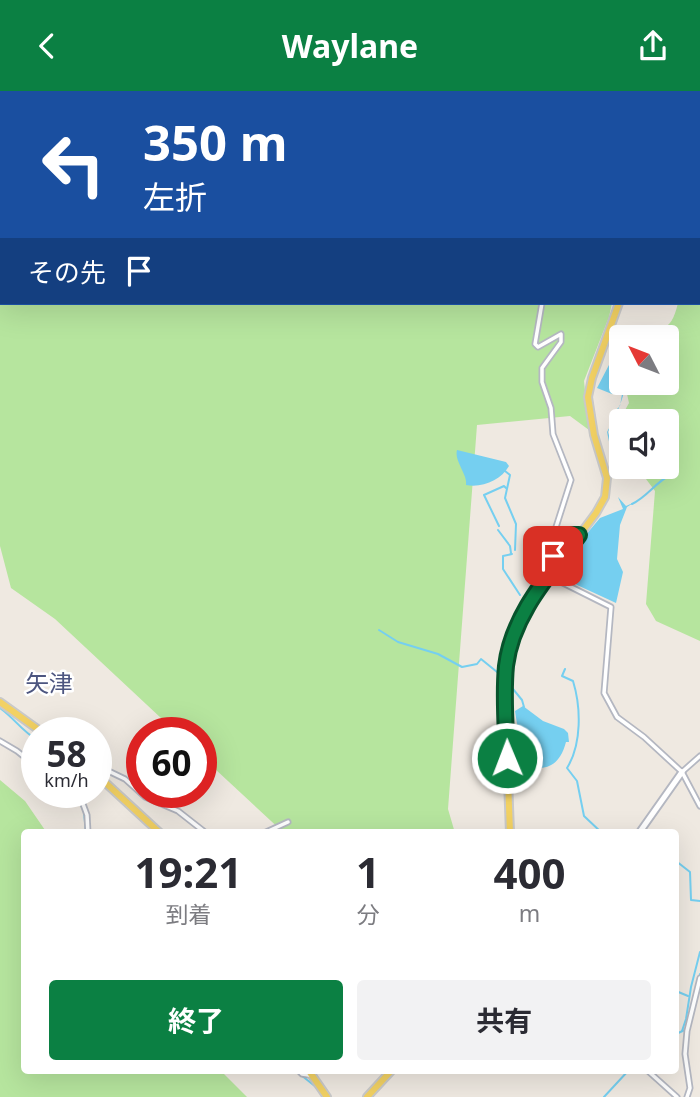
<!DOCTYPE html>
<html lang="ja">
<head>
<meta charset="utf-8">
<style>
	:root { --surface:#fff; --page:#f2f2f3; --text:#2b2b33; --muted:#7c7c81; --accent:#0b8043 }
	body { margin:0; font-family:"Noto Sans","Noto Sans JP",sans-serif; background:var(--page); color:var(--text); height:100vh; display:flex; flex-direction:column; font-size:26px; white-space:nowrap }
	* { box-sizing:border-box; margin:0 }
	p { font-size:23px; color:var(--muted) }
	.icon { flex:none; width:38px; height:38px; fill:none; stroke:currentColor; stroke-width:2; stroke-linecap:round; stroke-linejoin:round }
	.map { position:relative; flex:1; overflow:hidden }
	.side { position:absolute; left:21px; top:738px; width:658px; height:245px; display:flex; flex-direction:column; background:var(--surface); border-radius:7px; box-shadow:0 7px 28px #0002 }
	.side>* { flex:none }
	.banner { position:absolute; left:0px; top:0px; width:700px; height:214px; box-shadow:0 7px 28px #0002; background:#1a4fa0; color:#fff; overflow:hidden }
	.needle { width:46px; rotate:312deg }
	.buttons { position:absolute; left:609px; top:234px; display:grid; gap:14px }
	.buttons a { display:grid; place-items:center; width:70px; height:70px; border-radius:7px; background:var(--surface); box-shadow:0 7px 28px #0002; font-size:35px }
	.speed { position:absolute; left:21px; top:626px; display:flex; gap:14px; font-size:35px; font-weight:700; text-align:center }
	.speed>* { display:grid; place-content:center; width:91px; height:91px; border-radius:50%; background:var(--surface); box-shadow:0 7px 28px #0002; line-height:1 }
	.speed small { font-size:18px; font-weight:400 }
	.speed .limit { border:10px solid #d22; background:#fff; color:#111 }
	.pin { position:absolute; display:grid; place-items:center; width:60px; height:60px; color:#fff; margin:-30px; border-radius:14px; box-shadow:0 4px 10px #0006 }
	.me { position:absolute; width:77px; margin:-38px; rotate:359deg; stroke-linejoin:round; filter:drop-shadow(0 0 5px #0008) }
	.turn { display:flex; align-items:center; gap:24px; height:147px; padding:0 28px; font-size:32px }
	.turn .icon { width:91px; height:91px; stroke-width:2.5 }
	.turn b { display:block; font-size:49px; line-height:60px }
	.then { display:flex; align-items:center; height:66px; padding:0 28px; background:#0003; gap:14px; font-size:26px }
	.eta { display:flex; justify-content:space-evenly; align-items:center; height:119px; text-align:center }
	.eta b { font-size:42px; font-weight:700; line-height:49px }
	.cta { display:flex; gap:14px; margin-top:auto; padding:14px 28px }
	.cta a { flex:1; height:80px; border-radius:7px; background:var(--accent); color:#fff; font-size:28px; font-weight:700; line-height:80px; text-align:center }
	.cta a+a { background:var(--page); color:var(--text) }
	header { display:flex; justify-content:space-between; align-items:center; height:91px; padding:0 28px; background:var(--accent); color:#fff; font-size:32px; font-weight:700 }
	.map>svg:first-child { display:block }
	.green { fill:#b6e59e }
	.water { fill:#75cff0 }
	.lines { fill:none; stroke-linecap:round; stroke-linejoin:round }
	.stream { stroke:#75cff0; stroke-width:2 }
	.street-casing { stroke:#b4b7c1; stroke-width:7 }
	.secondary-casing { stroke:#b4b7c1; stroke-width:9 }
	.primary-casing { stroke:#c9c9c9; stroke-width:10 }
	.street { stroke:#fff; stroke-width:3.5 }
	.secondary { stroke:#fff; stroke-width:5 }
	.primary { stroke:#f2d163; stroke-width:6 }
	.route-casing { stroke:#07532c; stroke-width:18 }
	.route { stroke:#0b8043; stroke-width:12 }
	.labels { text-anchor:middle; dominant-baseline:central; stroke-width:5; stroke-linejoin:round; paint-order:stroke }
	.quarter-label { font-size:24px; fill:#4d5680; stroke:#fff }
</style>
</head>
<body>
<header><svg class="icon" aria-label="back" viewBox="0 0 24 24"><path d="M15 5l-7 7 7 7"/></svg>Waylane<svg class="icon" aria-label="share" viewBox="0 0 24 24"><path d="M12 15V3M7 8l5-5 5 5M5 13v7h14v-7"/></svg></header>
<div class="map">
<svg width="700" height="1006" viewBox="0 0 700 1006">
	<rect width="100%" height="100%" fill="#efe9e1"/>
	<!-- green -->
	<g class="green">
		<path d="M0 0H599L2 2V212H612L609 226 584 290 589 339 570 325 477 334 448 718 455 742H284L201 665V642H177L55 528 11 497 0 455Z"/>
		<path d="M608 0H700V550L656 530 646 513 655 400 637 376H667V331H623L624 321 629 312 627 303 630 292H667V247L635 245C661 235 670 245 678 212H698V2H608Z"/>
		<path d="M0 689 25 710 47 742H24V980H221L247 1006H0Z"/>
	</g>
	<!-- water -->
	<g class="water">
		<path d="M621 258V292H626C622 313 616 323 608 341 612 353 617 374 616 384L607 341 614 328V321L620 315 622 303H612L597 297 610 272Z"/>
		<path d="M457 359 506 371 509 375C501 389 483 397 466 394 468 384 454 370 457 359Z"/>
		<path d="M618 406 626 415 635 411 627 416 620 434 617 468 623 481 616 512 577 494 559 480 564 473 567 475 584 446 600 427 623 418Z"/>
		<path d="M523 615 543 630 564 638 568 642 569 651H566C558 681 540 680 514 673L518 639 515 620Z"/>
	</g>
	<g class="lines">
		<!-- stream -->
		<g class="stream">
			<path d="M505 380 510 384 505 407 516 433 515 459"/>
			<path d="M632 413C647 406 655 392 670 384"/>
			<path d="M499 435 484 404 504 395 506 397"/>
			<path d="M498 439 510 455 511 462"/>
			<path d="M512 463 503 465V478L520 504"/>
			<path d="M379 539 398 551 438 563 462 576 477 573 481 568 502 585"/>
			<path d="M565 578 562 585 573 590C581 616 582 653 567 677L577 690 584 725 602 742"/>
			<path d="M508 592 522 609 524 616"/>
			<path d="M0 617C14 627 21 639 37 649"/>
			<path d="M76 702 84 721 86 742"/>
			<path d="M676 770 690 781 691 809 700 810"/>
			<path d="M676 885 678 887 676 893"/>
			<path d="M676 900 688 905"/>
			<path d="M694 905 700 883"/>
			<path d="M682 940 686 928 691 896 700 861"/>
			<path d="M676 943 687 938"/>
			<path d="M296 980 316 996 323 1006"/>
			<path d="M604 1006 628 980"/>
		</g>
		<!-- street casing -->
		<g class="street-casing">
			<g id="street">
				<path d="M542 212 535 253 538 256 561 243V251L542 277V291L551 317 553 343 571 389 549 458 537 469 542 473 547 471 571 444H578"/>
				<path d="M551 482 561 491 611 516 604 602 617 626 644 646 682 681 700 715"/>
				<path d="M0 650 17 660 37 676"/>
				<path d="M96 674 125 688 145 706 178 720 206 742"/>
				<path d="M682 681 700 665"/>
				<path d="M79 702 87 724 88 742"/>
				<path d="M264 742 288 731"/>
				<path d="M299 980 302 983 309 984"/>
				<path d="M648 980 677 1006"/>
				<path d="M687 1006 690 997 685 963 687 940 700 887"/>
			</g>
		</g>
		<!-- secondary casing -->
		<g class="secondary-casing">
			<path id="secondary" d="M639 742 682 681"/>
		</g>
		<!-- primary casing -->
		<g class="primary-casing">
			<g id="primary">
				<path d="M604 2V0"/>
				<path d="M0 611 43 642"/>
				<path d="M96 683 160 742"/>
				<path d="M510 742 505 607 510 558 516 536 531 509 596 422 605 406 607 387 594 344 588 306 592 287 619 212"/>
				<path d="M309 980 327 1006"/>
				<path d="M367 1006 391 980"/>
			</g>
		</g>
		<!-- street -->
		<use href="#street" class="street"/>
		<!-- secondary -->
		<use href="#secondary" class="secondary"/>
		<!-- primary -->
		<use href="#primary" class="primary"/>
	</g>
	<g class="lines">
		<!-- route casing -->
		<g class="route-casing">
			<path id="route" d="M507 667C506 637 503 606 506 575 512 524 549 484 579 444H571L553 465"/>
		</g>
		<!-- route -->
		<use href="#route" class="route"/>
	</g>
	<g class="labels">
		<!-- quarter labels -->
		<g class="quarter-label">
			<text x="49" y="591">矢津</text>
		</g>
	</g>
</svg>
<div class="buttons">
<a><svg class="needle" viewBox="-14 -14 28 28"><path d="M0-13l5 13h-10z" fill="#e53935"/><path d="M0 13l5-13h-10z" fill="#7c7c81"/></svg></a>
<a><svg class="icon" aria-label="sound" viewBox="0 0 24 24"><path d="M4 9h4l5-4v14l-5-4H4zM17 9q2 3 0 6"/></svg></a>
</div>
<div class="speed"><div>58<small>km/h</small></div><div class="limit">60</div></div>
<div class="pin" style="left:553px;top:465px;background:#d93025"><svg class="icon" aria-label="arrive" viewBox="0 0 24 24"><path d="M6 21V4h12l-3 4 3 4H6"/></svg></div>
<svg class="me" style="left:507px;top:667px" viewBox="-20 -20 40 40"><circle r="17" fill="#0b8043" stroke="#fff" stroke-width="3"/><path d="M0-11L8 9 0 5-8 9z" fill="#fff"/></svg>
<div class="banner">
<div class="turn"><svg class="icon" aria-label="left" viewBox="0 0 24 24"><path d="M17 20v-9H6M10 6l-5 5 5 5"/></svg><div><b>350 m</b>左折</div></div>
<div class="then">その先<svg class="icon" aria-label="arrive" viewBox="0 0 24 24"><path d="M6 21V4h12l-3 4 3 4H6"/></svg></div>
</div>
<section class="side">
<div class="eta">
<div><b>19:21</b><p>到着</p></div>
<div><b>1</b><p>分</p></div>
<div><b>400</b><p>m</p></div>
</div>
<div class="cta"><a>終了</a><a>共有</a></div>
</section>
</div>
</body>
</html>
